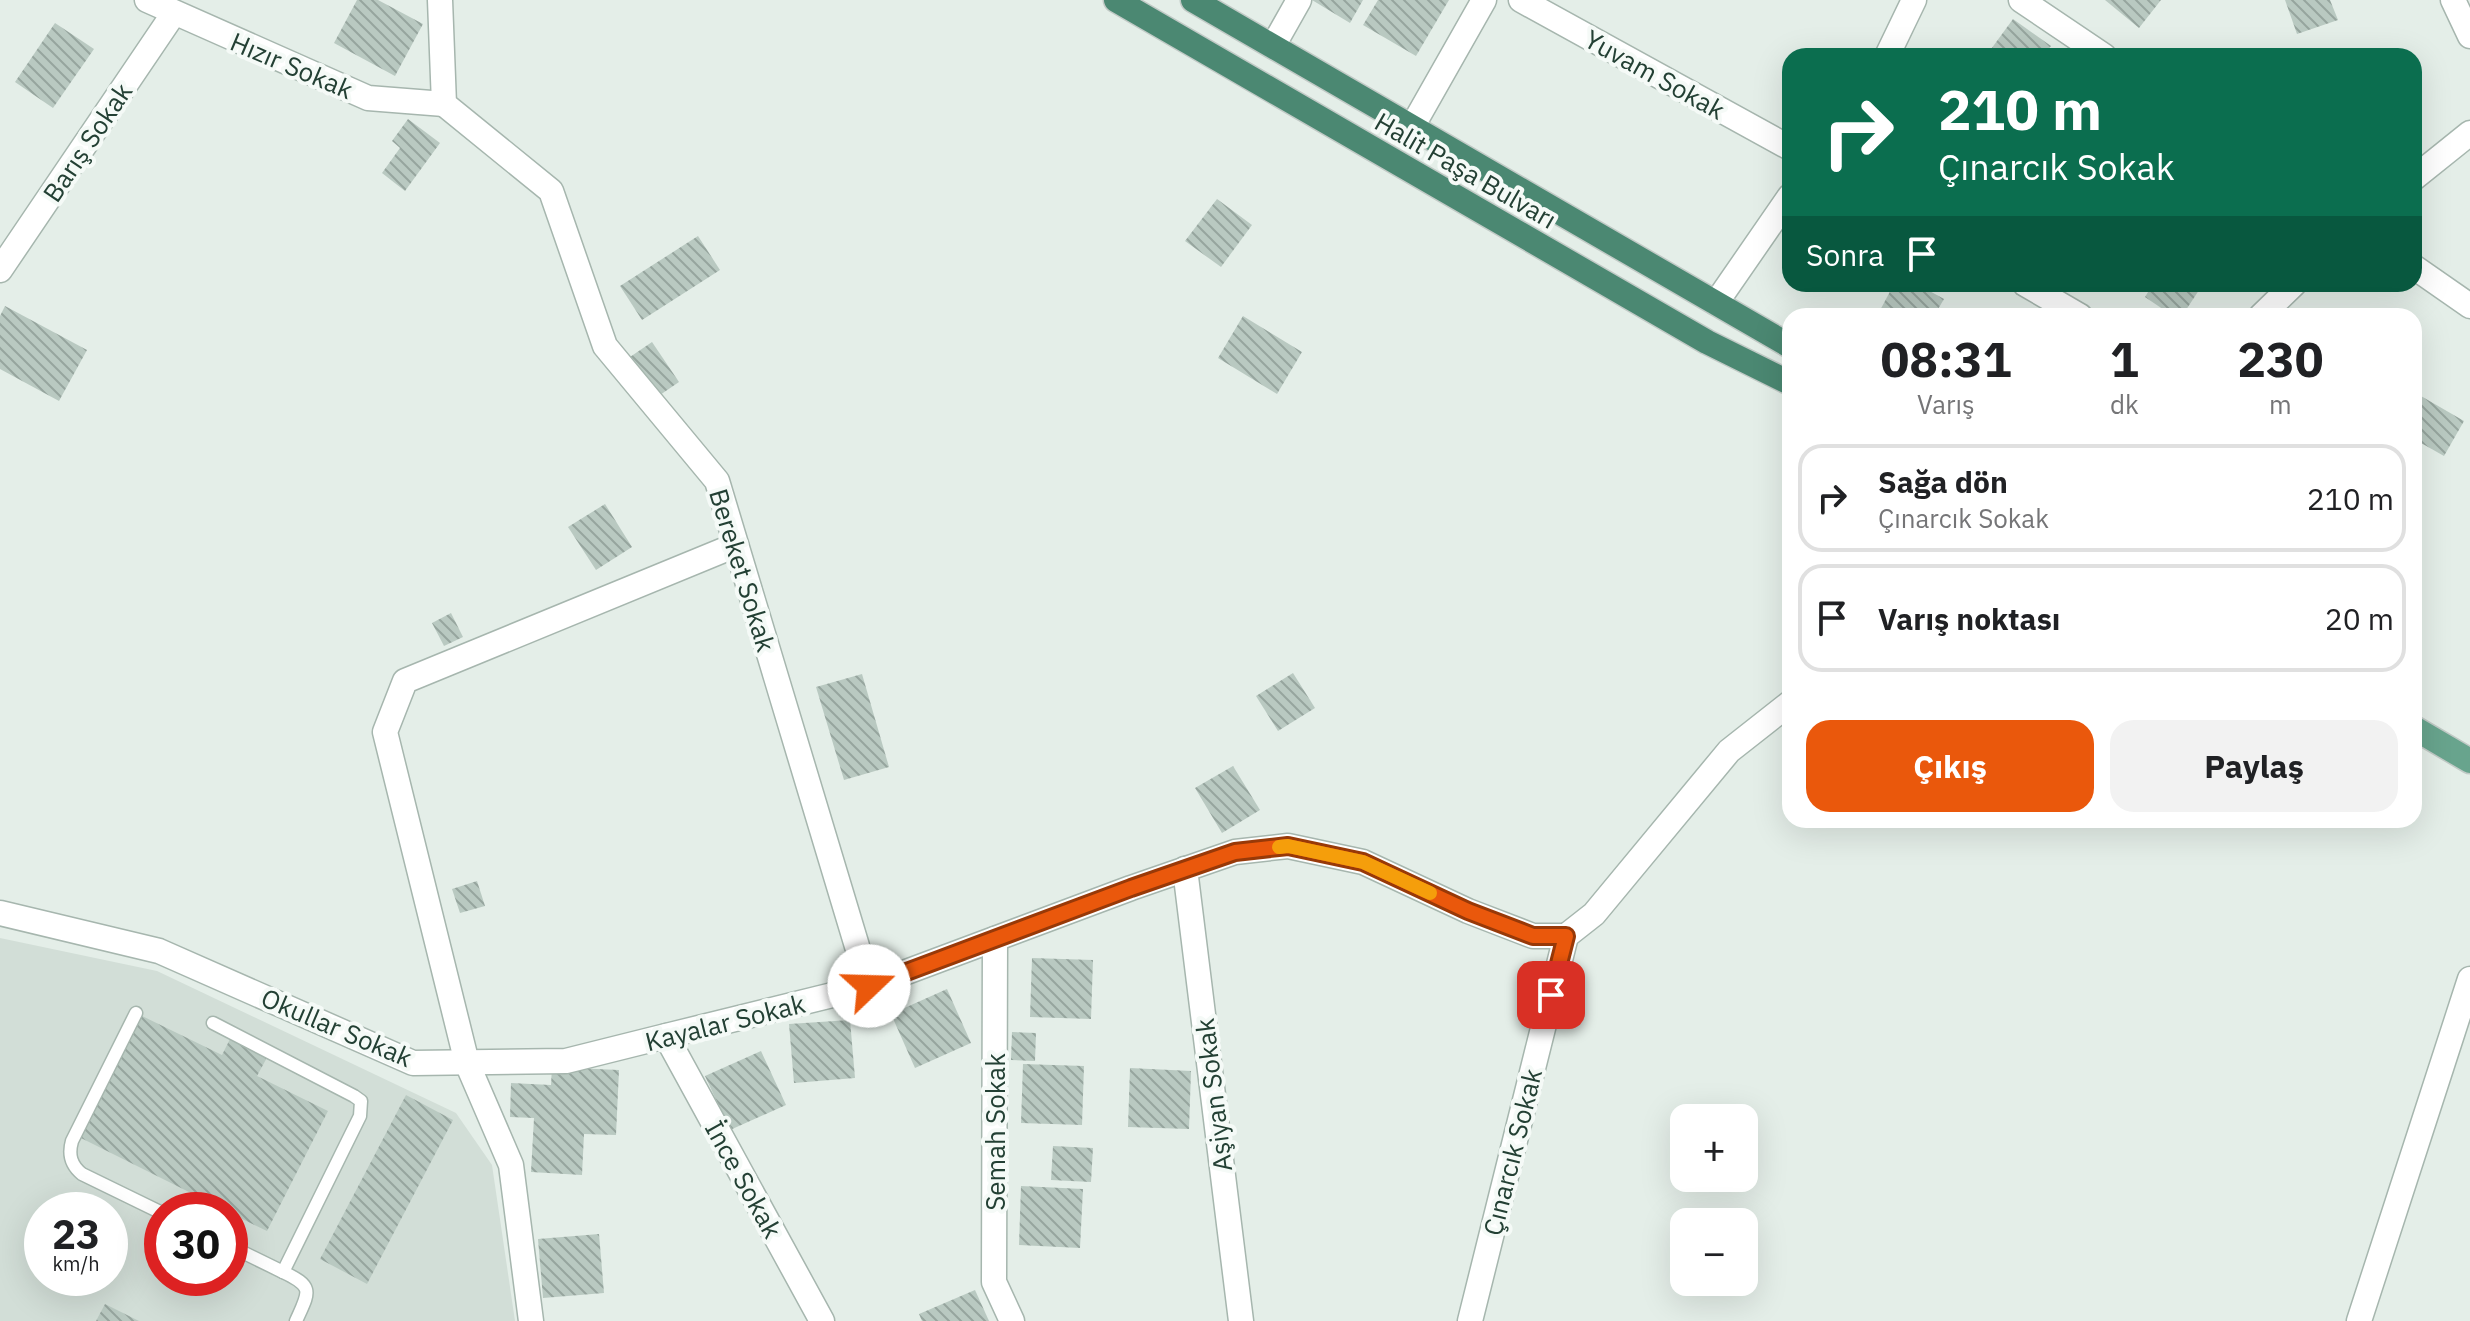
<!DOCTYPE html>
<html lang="tr">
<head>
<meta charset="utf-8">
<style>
	:root { --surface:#fff; --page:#f2f2f2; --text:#202124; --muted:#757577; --line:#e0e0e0; --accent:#ea580c }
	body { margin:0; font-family:"IBM Plex Sans",sans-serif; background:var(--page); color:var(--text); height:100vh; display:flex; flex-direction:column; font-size:30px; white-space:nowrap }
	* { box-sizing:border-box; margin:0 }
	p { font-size:26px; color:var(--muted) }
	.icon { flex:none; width:44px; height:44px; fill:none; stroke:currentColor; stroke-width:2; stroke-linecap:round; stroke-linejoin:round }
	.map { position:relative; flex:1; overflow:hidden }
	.details { position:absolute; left:1782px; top:308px; width:640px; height:520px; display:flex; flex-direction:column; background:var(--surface); border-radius:24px; box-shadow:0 8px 32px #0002 }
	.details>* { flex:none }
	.top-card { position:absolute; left:1782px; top:48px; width:640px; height:244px; border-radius:24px; box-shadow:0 8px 32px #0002; background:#0b6e4f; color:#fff; overflow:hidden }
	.tools { position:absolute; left:1670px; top:1104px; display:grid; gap:16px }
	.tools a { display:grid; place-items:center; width:88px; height:88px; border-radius:16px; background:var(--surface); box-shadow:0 8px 32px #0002; font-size:40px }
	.speed { position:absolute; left:24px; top:1192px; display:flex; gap:16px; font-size:40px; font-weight:700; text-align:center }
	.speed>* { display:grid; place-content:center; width:104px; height:104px; border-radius:50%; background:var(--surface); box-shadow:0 8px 32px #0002; line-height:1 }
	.speed small { font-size:20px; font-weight:400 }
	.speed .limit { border:12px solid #d22; background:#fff; color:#111 }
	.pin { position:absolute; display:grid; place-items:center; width:68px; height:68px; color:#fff; margin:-34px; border-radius:16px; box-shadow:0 4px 12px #0006 }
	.me { position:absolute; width:88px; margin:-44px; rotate:69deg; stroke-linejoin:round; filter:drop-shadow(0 0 6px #0008) }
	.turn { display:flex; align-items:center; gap:28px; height:168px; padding:0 24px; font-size:36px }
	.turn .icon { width:104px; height:104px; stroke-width:2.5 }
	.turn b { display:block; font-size:56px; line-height:68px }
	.then { display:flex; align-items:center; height:76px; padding:0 24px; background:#0003; gap:16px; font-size:30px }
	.eta { display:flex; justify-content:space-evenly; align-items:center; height:136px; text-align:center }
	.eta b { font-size:48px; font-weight:700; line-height:56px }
	.primary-button { display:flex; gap:16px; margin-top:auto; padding:16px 24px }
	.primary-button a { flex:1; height:92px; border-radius:24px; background:var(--accent); color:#fff; font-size:32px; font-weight:700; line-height:92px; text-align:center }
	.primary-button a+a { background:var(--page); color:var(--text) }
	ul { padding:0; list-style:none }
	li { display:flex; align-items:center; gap:24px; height:108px; margin:0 16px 12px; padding:0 8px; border:4px solid var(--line); border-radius:24px }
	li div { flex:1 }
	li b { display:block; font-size:30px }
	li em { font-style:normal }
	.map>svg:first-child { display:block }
	.built { fill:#d2ded7; fill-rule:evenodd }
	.building { fill:url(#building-back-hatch) }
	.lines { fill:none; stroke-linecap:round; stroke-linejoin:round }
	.service-casing { stroke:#a6b6ae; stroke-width:15 }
	.minor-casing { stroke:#a6b6ae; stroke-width:27 }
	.primary-casing { stroke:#c1cac6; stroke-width:27 }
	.trunk-casing { stroke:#c1cac6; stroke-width:27 }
	.service { stroke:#fff; stroke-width:12 }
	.minor { stroke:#fff; stroke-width:24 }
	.primary { stroke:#68a48d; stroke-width:24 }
	.trunk { stroke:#4b8872; stroke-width:24 }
	.route-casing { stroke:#983908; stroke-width:20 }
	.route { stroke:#ea580c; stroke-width:14 }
	.slow { stroke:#f59e0b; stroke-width:14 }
	.labels { text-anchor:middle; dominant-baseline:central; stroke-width:8; stroke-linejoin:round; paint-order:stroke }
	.street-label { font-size:26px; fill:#234034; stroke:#f5faf7 }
</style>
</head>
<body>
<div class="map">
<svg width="2470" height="1321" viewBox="0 0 2470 1321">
	<defs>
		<pattern id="building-back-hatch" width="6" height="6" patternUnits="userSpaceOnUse" patternTransform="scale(2)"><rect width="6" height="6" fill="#b9c9c1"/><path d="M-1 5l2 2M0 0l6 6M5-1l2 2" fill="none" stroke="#96a59e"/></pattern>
	</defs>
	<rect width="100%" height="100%" fill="#e4eee8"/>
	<!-- built -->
	<path class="built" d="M0 938 157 971 456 1113 492 1165 515 1321H0ZM42 1210H110V1278H42ZM162 1210H230V1278H162Z"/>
	<!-- building -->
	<g class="building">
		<path d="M357 0H378L423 24 395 76 334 43Z"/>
		<path d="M1312 0H1363L1350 23Z"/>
		<path d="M1378 0H1449L1416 56 1363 25Z"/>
		<path d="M2105 0H2161L2139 28Z"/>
		<path d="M2285 0H2330L2338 20 2297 34Z"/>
		<path d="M2013 19 2051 46 2043 56H1986Z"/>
		<path d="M55 23 94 49 53 108 15 82Z"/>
		<path d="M408 119 440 143 405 191 382 173 400 148 392 141Z"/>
		<path d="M1217 199 1252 225 1221 267 1185 241Z"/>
		<path d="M698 236 720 270 642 320 620 286Z"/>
		<path d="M1894 284H1917L1944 299 1934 316H1877Z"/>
		<path d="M2153 284H2203L2182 316H2173L2145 297Z"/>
		<path d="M5 306 87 350 59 401 0 369V316Z"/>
		<path d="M1243 316 1302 352 1277 394 1218 358Z"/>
		<path d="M652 342 679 382 657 397 630 357Z"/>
		<path d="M2414 392 2464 421 2444 456 2414 439Z"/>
		<path d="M605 504 632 547 596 570 568 527Z"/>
		<path d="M451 613 463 637 444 646 432 623Z"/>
		<path d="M1293 673 1315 708 1278 731 1256 696Z"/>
		<path d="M862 674 889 767 844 780 816 687Z"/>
		<path d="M1233 766 1260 810 1222 833 1195 788Z"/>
		<path d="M477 881 485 906 460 913 452 889Z"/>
		<path d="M1032 958 1093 960 1091 1019 1030 1017Z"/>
		<path d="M947 989 971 1043 915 1068 891 1014Z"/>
		<path d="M136 1013 222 1055 233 1033 270 1052 257 1076 328 1111 267 1231 230 1213V1210H225L75 1135Z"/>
		<path d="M850 1020 855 1078 794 1083 789 1024Z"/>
		<path d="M1012 1032 1036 1033 1035 1061 1011 1060Z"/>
		<path d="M761 1051 786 1105 730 1130 705 1076Z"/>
		<path d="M1023 1064 1084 1066 1082 1125 1021 1123Z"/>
		<path d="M552 1067 619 1070 616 1135 584 1134 582 1175 531 1172 534 1118 510 1117 511 1083 551 1085Z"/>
		<path d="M1130 1068 1191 1071 1189 1129 1128 1127Z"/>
		<path d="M406 1095 453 1120 367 1284 320 1259Z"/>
		<path d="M1053 1146 1093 1148 1091 1182 1051 1180Z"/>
		<path d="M1021 1186 1083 1189 1080 1248 1019 1245Z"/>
		<path d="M599 1234 604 1293 543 1298 538 1239Z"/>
		<path d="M975 1290 989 1321H922L919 1314Z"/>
		<path d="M105 1304 139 1321H96Z"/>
	</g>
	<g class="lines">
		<!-- service casing -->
		<g class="service-casing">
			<g id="service">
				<path d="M136 1013 72 1141C68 1155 71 1165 82 1174L162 1213"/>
				<path d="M213 1023 354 1096 361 1101 360 1116 283 1272C315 1287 309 1292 296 1321"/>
				<path d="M230 1246 283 1272"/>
			</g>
		</g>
		<!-- minor casing -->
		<g class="minor-casing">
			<g id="minor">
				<path d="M147 0 368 98 444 104"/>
				<path d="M440 0 444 104 551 191 605 346 717 481 869 986"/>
				<path d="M1521 0 1790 148"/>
				<path d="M2021 0 2104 56"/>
				<path d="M2453 0 2470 36"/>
				<path d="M1273 46 1299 0"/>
				<path d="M1887 56 1914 0"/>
				<path d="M1412 127 1484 0"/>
				<path d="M2414 178 2470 133"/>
				<path d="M2414 267 2470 306"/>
				<path d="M0 270 174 13"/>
				<path d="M2025 284 2080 316"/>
				<path d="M1716 303 1790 196"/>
				<path d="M2261 316 2294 284"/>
				<path d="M1185 869 1241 1321"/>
				<path d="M0 913 159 951 413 1063 566 1061 666 1036 869 986 1131 888 1235 852 1288 846 1363 862 1468 911 1533 936H1566"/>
				<path d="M1566 936 1594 914 1729 751 1790 703"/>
				<path d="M995 939 994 1282 1012 1321"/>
				<path d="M666 1036 822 1321"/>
				<path d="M531 1321 511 1165 467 1063 385 732 405 681 736 545"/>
				<path d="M1470 1321 1566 936"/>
				<path d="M2359 1321 2470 979"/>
			</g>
		</g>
		<!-- primary casing -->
		<g class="primary-casing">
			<path id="primary" d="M2414 728 2470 761"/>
		</g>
		<!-- trunk casing -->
		<g class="trunk-casing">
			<g id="trunk">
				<path d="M1116 0 1707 342 1790 383"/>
				<path d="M1193 0 1790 346"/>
			</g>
		</g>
		<!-- service -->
		<use href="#service" class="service"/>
		<!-- minor -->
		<use href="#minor" class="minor"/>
		<!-- primary -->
		<use href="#primary" class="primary"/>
		<!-- trunk -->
		<use href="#trunk" class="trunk"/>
	</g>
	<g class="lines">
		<!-- route casing -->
		<g class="route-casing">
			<path id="route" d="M869 986 1131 888 1235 852 1288 846 1363 862 1468 911 1533 936H1566L1551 995"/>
		</g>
		<!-- route -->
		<use href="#route" class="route"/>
		<!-- slow -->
		<path class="slow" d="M1279 847 1288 846 1363 862 1430 893"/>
	</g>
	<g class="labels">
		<!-- street labels -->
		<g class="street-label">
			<text transform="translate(292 65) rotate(23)">Hızır Sokak</text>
			<text transform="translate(1655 74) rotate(29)">Yuvam Sokak</text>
			<text transform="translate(87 142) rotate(-56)">Barış Sokak</text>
			<text transform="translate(1466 170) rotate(30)">Halit Paşa Bulvarı</text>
			<text transform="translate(743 570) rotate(73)">Bereket Sokak</text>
			<text transform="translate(725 1022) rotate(-14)">Kayalar Sokak</text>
			<text transform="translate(337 1027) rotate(23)">Okullar Sokak</text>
			<text transform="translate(1213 1095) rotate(-97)">Aşiyan Sokak</text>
			<text transform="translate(995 1132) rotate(-90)">Semah Sokak</text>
			<text transform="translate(1512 1152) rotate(-76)">Çınarcık Sokak</text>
			<text transform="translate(744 1179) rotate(61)">İnce Sokak</text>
		</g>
	</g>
</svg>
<div class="tools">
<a>+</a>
<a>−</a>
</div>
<div class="speed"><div>23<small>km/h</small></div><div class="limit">30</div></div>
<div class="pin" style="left:1551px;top:995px;background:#d93025"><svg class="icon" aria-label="arrive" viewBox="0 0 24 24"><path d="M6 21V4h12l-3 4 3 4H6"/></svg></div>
<svg class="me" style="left:869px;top:986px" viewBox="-20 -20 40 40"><circle r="19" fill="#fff"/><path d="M0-13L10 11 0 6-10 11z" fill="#ea580c"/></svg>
<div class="top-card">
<div class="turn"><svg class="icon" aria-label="right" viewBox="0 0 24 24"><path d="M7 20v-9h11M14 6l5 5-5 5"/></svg><div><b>210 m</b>Çınarcık Sokak</div></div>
<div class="then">Sonra<svg class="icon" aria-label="arrive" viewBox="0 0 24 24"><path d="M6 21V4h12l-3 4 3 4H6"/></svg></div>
</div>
<section class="details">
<div class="eta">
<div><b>08:31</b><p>Varış</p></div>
<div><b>1</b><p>dk</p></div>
<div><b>230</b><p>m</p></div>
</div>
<ul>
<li><svg class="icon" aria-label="right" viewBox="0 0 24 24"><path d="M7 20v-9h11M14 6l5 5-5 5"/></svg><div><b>Sağa dön</b><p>Çınarcık Sokak</p></div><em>210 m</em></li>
<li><svg class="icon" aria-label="arrive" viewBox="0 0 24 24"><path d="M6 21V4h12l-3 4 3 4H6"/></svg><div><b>Varış noktası</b></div><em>20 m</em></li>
</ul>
<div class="primary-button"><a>Çıkış</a><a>Paylaş</a></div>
</section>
</div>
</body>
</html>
